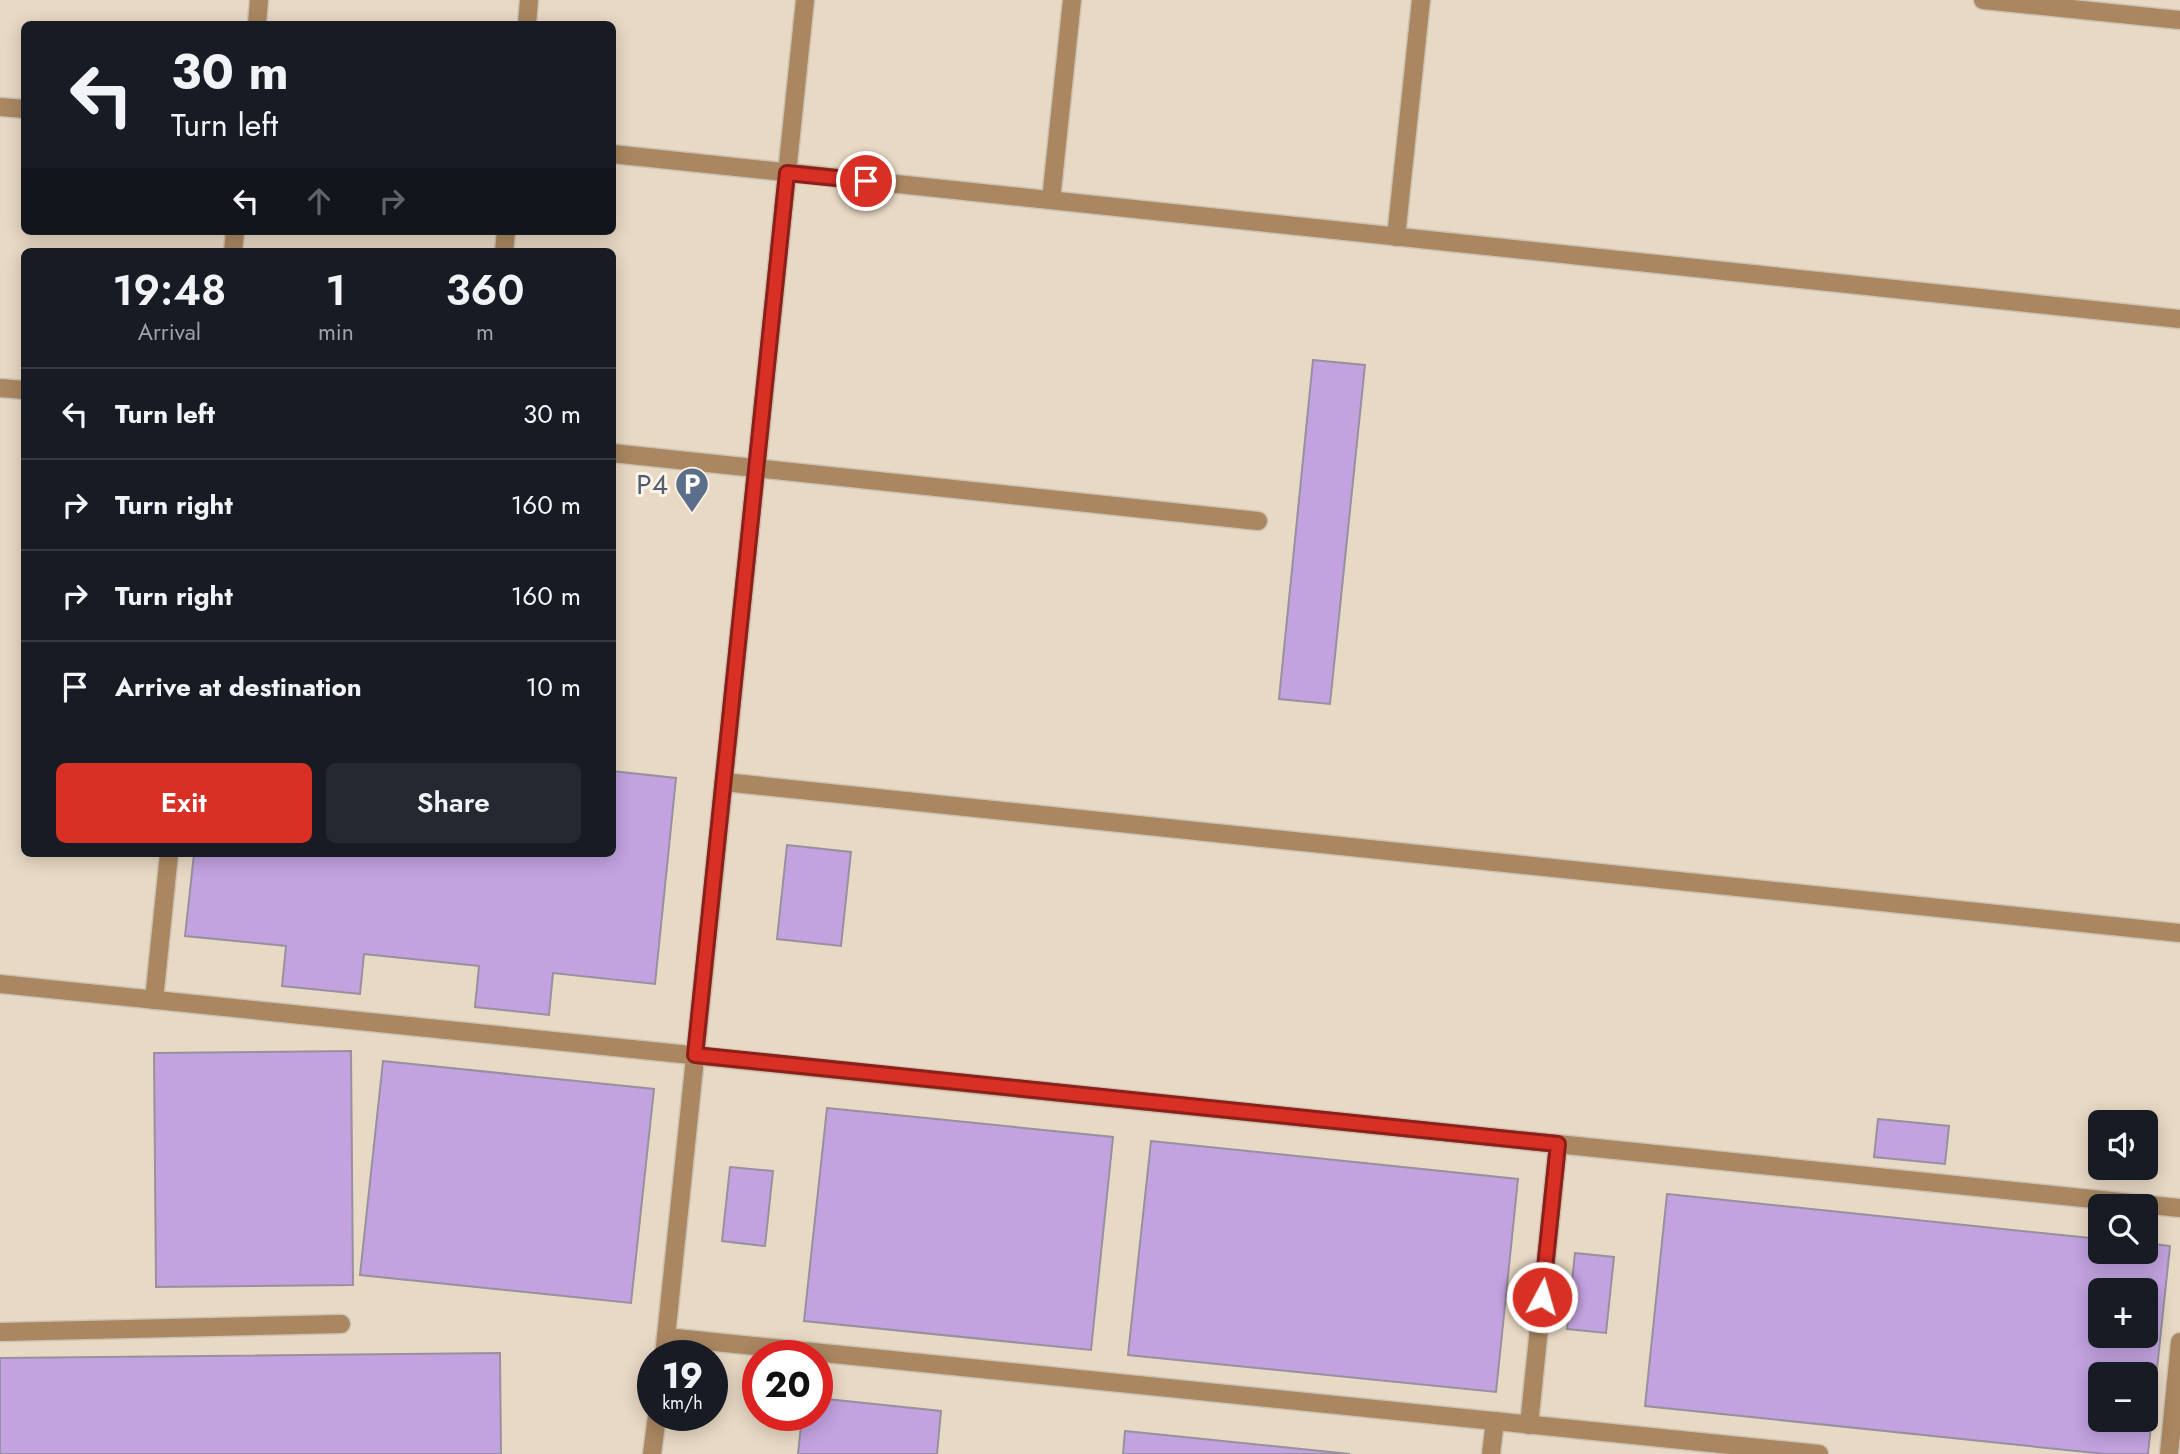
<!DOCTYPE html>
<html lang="en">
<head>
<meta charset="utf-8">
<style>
	:root { --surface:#171b24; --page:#242831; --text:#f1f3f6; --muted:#9ea1a6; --line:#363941; --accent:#d93025 }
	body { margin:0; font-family:Jost,sans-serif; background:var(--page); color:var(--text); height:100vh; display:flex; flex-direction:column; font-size:26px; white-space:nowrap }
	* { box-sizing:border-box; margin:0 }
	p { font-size:23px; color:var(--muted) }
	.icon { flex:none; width:38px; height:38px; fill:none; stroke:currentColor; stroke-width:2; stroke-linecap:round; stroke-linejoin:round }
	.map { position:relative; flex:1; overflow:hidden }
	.sheet { position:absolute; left:21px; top:248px; width:595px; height:609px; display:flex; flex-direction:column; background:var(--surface); border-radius:10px; box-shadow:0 4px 18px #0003 }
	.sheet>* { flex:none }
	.top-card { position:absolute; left:21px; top:21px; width:595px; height:214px; border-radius:10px; box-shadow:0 4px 18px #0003; background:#171b24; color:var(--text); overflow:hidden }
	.fabs { position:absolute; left:2088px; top:1110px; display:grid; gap:14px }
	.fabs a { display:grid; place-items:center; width:70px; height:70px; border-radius:10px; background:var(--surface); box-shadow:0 4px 18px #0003; font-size:35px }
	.speed { position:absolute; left:637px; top:1340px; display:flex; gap:14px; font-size:35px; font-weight:700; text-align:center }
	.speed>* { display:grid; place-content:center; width:91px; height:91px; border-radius:50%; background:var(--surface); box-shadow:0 4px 18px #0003; line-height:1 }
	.speed small { font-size:18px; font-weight:400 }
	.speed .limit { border:10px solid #d22; background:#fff; color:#111 }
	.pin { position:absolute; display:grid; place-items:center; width:60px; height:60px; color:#fff; margin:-30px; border:4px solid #fff; border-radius:50%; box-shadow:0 2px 7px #0007 }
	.me { position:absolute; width:77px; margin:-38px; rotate:6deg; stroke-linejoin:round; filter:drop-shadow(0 0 5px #0008) }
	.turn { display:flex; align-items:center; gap:24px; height:147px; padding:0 35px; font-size:32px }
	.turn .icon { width:91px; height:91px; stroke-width:2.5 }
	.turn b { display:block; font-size:49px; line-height:60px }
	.lanes { display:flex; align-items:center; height:66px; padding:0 35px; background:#0003; justify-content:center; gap:35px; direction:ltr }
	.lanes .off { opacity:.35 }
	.eta { display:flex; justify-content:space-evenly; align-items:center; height:119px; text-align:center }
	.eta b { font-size:42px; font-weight:600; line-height:49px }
	.button { display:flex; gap:14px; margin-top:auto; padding:14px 35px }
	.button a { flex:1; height:80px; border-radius:10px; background:var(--accent); color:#fff; font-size:28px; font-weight:600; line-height:80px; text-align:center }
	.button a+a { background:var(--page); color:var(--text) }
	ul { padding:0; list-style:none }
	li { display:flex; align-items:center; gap:21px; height:91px; padding:0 35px; border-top:2px solid var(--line) }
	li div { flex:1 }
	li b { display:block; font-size:26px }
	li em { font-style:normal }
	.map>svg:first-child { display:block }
	.built { fill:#e8d9c4; fill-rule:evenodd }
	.building { fill:#c2a2df; stroke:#97909f; stroke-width:2; fill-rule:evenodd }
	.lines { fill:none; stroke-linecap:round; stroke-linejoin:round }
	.service-casing { stroke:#ccc2b4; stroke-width:21 }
	.service { stroke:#aa8761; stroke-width:18 }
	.route-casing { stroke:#8d1f18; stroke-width:18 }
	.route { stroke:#d93025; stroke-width:12 }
	.labels { text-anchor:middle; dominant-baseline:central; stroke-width:6; stroke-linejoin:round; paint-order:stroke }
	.service-label { font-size:28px; fill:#4e5e75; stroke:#fef3e4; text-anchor:end }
</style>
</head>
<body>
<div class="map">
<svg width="2180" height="1454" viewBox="0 0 2180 1454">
	<rect width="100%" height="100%" fill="#f1e6d7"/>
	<!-- built -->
	<path class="built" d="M0 0H2180V1454H0ZM24 24H612V231H24ZM24 252H612V854H24ZM2100 1122H2146V1167H2100ZM2100 1206H2146V1251H2100ZM2100 1290H2146V1335H2100ZM653 1356H712V1416H653ZM758 1356H817V1416H758ZM2100 1374H2146V1419H2100Z"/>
	<!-- building -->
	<g class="building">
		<path d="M1313 360 1365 365 1330 704 1279 699Z"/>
		<path d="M612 771 676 778 655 984 553 973 549 1015 475 1007 479 966 364 954 360 994 282 986 286 946 185 936 194 854H612Z"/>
		<path d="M787 845 851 852 841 946 777 939Z"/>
		<path d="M351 1051 353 1285 156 1287 154 1053Z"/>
		<path d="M383 1061 654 1089 631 1303 360 1275Z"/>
		<path d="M827 1108 1113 1137 1091 1350 804 1321Z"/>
		<path d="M1878 1119 1949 1126 1945 1164 1874 1157Z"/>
		<path d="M1151 1141 1518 1179 1496 1392 1128 1355Z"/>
		<path d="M730 1167 773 1171 765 1246 722 1241Z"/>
		<path d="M1667 1194 2100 1239V1251H2146V1243L2170 1246 2148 1454H2105L1645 1406ZM2100 1290H2146V1335H2100ZM2100 1374H2146V1419H2100Z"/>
		<path d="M1575 1253 1614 1257 1606 1333 1567 1329Z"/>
		<path d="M500 1353 501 1454H0V1358Z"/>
		<path d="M817 1398 941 1411 937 1454H798L802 1416H817Z"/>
		<path d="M1125 1431 1350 1454H1123Z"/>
	</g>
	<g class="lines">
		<!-- service casing -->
		<g class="service-casing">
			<g id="service">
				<path d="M1983 0 2180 20"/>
				<path d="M257 24 259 0"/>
				<path d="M527 24 529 0"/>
				<path d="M0 107 24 109"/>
				<path d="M612 154 2180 319"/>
				<path d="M1051 200 1072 0"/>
				<path d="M1396 237 1421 0"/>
				<path d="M233 252 235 231"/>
				<path d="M504 252 506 231"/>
				<path d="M0 388 24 390"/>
				<path d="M612 453 1258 521"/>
				<path d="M724 782 2180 933"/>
				<path d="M0 984 2180 1208"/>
				<path d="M154 1000 169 854"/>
				<path d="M0 1332 341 1324"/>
				<path d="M666 1337 1819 1454"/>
				<path d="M664 1356 805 0"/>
				<path d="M1529 1425 1558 1144"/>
				<path d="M652 1454 657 1416"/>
				<path d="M1491 1454 1495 1421"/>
				<path d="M2169 1454 2180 1342"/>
			</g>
		</g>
		<!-- service -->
		<use href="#service" class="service"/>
	</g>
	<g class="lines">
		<!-- route casing -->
		<g class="route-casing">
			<path id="route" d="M866 181 787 173 695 1055 1558 1144 1542 1297"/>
		</g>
		<!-- route -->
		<use href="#route" class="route"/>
	</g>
	<!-- icons -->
	<defs>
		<g id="parking-pin" transform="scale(1.75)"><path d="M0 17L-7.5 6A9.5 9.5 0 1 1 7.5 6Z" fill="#5c6f8a" stroke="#fef3e4"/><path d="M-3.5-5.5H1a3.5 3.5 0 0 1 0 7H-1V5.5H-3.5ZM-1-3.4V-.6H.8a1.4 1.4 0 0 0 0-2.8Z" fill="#fff"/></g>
	</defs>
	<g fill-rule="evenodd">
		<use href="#parking-pin" x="692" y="484"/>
	</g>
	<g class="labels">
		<!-- service labels -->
		<g class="service-label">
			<text x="668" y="484">P4</text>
		</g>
	</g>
</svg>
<div class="fabs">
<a><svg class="icon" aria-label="sound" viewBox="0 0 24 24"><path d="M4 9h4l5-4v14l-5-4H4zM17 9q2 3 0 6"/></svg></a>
<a><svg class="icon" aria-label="search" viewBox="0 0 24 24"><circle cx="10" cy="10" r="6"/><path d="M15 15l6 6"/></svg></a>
<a>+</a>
<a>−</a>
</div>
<div class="speed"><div>19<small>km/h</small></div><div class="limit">20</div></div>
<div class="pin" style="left:866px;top:181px;background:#d93025"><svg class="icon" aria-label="arrive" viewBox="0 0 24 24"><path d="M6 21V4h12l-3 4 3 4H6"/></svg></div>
<svg class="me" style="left:1542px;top:1297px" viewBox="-20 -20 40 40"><circle r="17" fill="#d93025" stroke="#fff" stroke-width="3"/><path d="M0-11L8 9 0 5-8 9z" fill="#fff"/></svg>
<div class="top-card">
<div class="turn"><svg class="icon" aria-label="left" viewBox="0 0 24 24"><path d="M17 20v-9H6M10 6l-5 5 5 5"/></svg><div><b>30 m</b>Turn left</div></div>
<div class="lanes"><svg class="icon" aria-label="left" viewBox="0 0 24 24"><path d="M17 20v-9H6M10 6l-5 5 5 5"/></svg><svg class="icon off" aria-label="ahead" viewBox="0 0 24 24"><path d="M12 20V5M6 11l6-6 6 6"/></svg><svg class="icon off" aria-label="right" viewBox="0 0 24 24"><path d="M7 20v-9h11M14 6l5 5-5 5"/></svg></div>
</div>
<section class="sheet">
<div class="eta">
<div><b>19:48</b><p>Arrival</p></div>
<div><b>1</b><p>min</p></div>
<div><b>360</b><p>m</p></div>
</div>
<ul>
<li><svg class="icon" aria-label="left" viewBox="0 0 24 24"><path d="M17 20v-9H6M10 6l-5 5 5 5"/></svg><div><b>Turn left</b></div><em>30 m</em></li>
<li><svg class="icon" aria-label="right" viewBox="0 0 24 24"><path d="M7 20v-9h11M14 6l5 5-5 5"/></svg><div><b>Turn right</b></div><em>160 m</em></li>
<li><svg class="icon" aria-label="right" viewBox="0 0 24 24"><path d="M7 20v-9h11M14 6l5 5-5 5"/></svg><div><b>Turn right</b></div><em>160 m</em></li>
<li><svg class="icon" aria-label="arrive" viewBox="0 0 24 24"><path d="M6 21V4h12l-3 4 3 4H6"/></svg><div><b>Arrive at destination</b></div><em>10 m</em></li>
</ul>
<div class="button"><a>Exit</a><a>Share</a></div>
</section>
</div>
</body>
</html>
